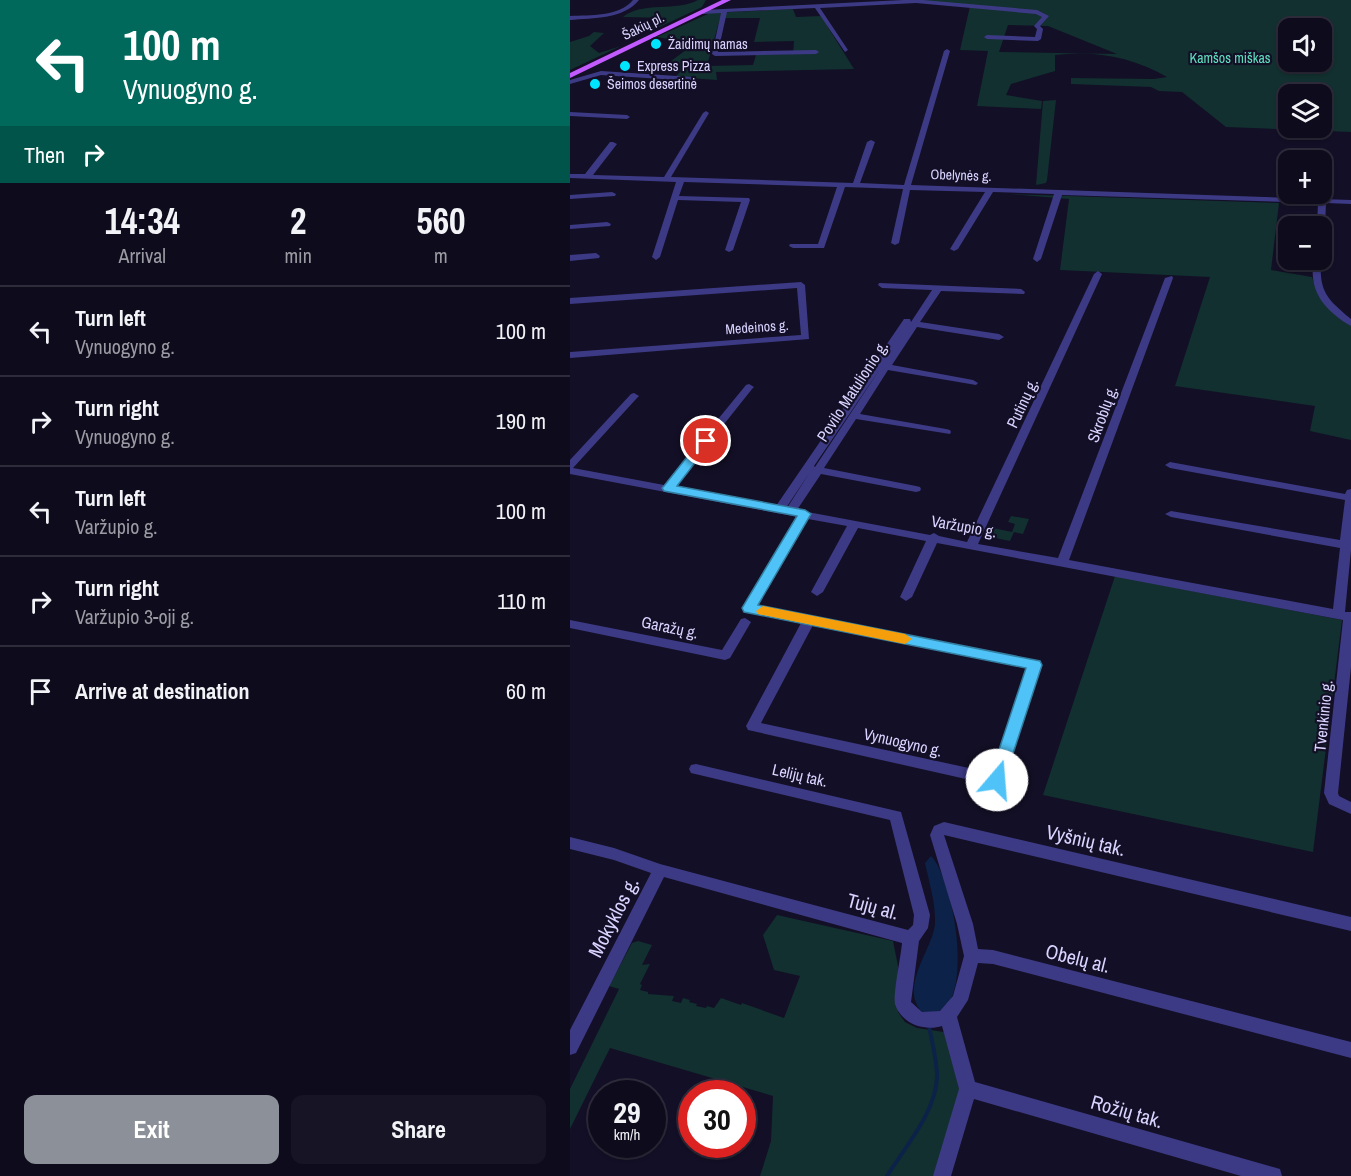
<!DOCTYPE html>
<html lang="en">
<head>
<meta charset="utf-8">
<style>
	:root { --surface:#0e0b1c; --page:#171425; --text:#f1f3f6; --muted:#9b9ba3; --line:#2e2b3b; --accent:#8c9099 }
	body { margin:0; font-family:"Archivo Narrow",sans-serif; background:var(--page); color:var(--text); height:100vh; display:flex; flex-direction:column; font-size:22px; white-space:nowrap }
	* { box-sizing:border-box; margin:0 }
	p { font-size:20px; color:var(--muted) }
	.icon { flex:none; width:33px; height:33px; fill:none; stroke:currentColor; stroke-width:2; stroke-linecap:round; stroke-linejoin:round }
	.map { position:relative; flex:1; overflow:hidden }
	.details { display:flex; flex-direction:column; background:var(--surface); width:570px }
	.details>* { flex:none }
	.hud { background:#00695c; color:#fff; overflow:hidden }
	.tools { position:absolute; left:708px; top:18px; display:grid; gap:12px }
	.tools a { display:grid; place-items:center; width:54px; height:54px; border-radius:12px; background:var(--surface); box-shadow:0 2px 4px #0004,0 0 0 2px var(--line); font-size:30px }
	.speed { position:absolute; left:18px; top:1080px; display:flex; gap:12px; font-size:30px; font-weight:700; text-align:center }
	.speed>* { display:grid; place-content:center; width:78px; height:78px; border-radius:50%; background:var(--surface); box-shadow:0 2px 4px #0004,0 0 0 2px var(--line); line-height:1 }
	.speed small { font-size:15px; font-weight:400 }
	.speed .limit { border:9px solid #d22; background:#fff; color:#111 }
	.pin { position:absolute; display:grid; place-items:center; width:51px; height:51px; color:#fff; margin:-26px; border:3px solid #fff; border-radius:50%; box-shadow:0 2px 6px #0007 }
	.me { position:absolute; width:66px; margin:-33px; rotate:18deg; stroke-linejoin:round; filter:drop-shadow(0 0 4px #0008) }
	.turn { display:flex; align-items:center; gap:21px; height:126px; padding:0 24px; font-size:27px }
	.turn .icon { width:78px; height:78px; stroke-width:2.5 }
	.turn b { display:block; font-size:42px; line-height:51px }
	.then { display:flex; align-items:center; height:57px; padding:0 24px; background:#0003; gap:12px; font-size:22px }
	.eta { display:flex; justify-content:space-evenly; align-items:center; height:102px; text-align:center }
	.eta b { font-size:36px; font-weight:700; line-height:42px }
	.cta { display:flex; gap:12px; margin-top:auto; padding:12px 24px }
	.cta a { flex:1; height:69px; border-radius:12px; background:var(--accent); color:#fff; font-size:24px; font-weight:700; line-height:69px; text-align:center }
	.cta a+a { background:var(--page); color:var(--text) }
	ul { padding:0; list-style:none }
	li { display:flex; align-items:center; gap:18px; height:90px; padding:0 24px; border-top:2px solid var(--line) }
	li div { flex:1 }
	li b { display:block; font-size:22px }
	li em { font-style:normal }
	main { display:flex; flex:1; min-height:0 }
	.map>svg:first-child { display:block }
	.green { fill:#12302f; fill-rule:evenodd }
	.water { fill:#0c2248 }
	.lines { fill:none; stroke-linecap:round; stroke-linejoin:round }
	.stream { stroke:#0c2248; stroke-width:4 }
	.street { fill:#3d3a85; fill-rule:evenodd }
	.primary { fill:#c25bff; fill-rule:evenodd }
	.route { fill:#4fc3f7; stroke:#337fa1; stroke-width:1.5 }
	.slow { fill:#f59e0b }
	.poi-dot { fill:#00e5ff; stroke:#130f26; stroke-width:2 }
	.labels { text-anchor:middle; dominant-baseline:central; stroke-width:4.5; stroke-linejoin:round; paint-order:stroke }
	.far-street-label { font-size:14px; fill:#d9d4ff; stroke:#130f26 }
	.far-poi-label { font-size:14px; fill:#d9d4ff; stroke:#130f26; text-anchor:start }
	.far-park-label { font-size:14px; fill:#5fe0c0; stroke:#130f26 }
	.street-label { font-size:16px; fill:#d9d4ff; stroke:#130f26 }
	.near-street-label { font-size:20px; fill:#d9d4ff; stroke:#130f26 }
</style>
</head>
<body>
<main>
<section class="details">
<div class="hud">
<div class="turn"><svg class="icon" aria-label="left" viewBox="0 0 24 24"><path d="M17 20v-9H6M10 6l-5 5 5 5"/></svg><div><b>100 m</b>Vynuogyno g.</div></div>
<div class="then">Then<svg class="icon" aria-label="right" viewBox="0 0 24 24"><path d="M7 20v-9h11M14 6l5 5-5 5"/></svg></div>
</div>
<div class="eta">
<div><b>14:34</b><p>Arrival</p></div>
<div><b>2</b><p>min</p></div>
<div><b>560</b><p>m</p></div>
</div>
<ul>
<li><svg class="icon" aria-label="left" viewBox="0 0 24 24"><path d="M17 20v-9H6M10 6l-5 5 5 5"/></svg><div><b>Turn left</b><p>Vynuogyno g.</p></div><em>100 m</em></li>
<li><svg class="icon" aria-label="right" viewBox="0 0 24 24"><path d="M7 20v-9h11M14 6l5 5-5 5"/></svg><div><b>Turn right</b><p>Vynuogyno g.</p></div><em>190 m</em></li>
<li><svg class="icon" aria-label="left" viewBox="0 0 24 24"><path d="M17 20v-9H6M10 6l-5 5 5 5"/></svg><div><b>Turn left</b><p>Varžupio g.</p></div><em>100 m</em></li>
<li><svg class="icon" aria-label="right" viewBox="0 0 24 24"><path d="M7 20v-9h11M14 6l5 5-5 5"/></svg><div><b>Turn right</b><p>Varžupio 3-oji g.</p></div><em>110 m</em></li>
<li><svg class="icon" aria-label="arrive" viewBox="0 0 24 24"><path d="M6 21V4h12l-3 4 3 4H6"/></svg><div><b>Arrive at destination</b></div><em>60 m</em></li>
</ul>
<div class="cta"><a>Exit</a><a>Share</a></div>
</section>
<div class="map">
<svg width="781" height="1176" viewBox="0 0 781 1176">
	<rect width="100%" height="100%" fill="#130f26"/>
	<!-- green -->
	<g class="green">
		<path d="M128 0H136L132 7 81 31 77 29 97 18 53 17C72 1 106 12 128 0Z"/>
		<path d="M330 0H781V132L656 127 612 92 589 91 581 87 501 84V78L584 79 597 77C563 57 524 50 485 55V71L441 84 436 95 472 101 471 109 407 106 418 51 390 50 400 6ZM438 25 478 26 547 54 429 52ZM718 28H752V62H718ZM718 94H752V128H718Z"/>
		<path d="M223 9 226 17 251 16 284 69 146 72 147 80 105 77 111 71 95 70 97 64 124 44 87 37 140 13ZM150 18H190L184 42 224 41 223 54 186 55 183 65 137 66Z"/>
		<path d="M24 32 34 33 20 46 29 53 51 46 0 70V42L19 36Z"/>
		<path d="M486 100 477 180 476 183 466 185 473 101Z"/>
		<path d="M440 194 709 203 701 270 742 277 749 297 781 326V440L740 431 745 406 605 386 640 277 490 270 499 199Z"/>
		<path d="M441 516 459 519 453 534 444 532 440 541 420 537 423 528 442 532 445 524 438 522Z"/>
		<path d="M545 576 772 620 743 852 473 795Z"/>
		<path d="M207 915 323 941 328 966V1012L335 1022 347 1028 374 1032 390 1092 366 1176H190L201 1141 203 1096 40 1048 0 1129V1089L49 989 39 986 62 943 68 941 82 945 72 965 80 964 70 984 72 985 70 990 78 992V994L104 996 102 1001 111 1003 113 998 120 1000 119 1002 127 1004 126 1006 136 1008 137 1006 144 1008 151 998 171 1005 172 1003 214 1018 230 976 204 970 193 935Z"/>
	</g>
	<!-- water -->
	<path class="water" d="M361 856C383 879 399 977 378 1004 372 1013 362 1013 352 1012 329 986 362 951 365 924 366 904 359 882 355 863Z"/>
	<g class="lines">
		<!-- stream -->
		<path class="stream" d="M317 1176C335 1147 366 1112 367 1077 367 1061 362 1042 359 1026"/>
		<!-- street -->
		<g class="street">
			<path d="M63 0H69C54 19 23 18 0 20V16C20 15 49 17 63 0Z"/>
			<path d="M333 0H353L467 10 479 16 470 26 473 29 471 39 468 41 417 39 414 37 417 35 465 37 467 29 464 26 472 17 466 14 346 3 250 8 278 50 275 52 245 8 157 12 148 52 246 50 249 52 246 54 145 56 142 54 151 13 133 14 130 12 133 10Z"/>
			<path d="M377 49 380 51 341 185 781 200V204L756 203 755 226 752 228V226H747L748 203 492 195 471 259 467 262 463 259 484 194 423 192 388 249 384 251 380 249 415 192 340 190 329 243 325 245 321 243 333 189 275 187 254 248H223L219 246 220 244H248L267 187 114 182 109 196 179 198 180 200 163 250 159 252 155 250 171 202 108 200 90 257 86 260 82 257 106 182 0 178V174H15L40 142H43L47 144 23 175 94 177 133 113 136 111 139 113 101 177 283 183 297 142 301 140 305 142 290 183 334 185 374 51Z"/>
			<path d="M31 71 122 77 125 79 122 81 31 75 0 84V80Z"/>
			<path d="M0 112 57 115 60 117 57 119 0 116Z"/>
			<path d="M42 192 46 194 45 196 0 199V195Z"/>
			<path d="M37 222 41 224 40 226 0 229V225Z"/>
			<path d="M26 253 30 256 29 258 0 261V255Z"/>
			<path d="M743 260H751C749 292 757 299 781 319V326C775 323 770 319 765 315 746 299 741 284 743 260Z"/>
			<path d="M528 271 532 274 408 544 488 558 595 278 602 276 603 278 499 560 763 609 770 548 601 517 595 514 601 511 770 540 775 500 600 468 595 465 600 462 775 494 777 490 781 489V550L775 612H781V667L768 793 769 796 781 802V814L759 804 754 793 773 620 367 543 342 597 336 601 330 597 356 541 288 528 253 592 247 596 241 592 277 526 238 519 187 605 470 662 471 665 434 780 432 784 427 786 178 730 176 726 231 623 179 612 173 608 228 517 0 474V460L61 394 64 393 69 396 67 398 3 468 94 485 176 385 179 384 184 387 182 389 104 487 206 506 334 319H340L341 322 362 290 312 288 308 285 309 283 451 289 455 292 454 294 371 291 350 322 429 334 434 337 429 340 347 327 322 365 403 380 408 383 406 385 318 370 290 414 376 429 380 430 381 432 380 434 286 419 254 468 346 486 350 487 351 489 350 491 346 492 251 474 227 510 360 535 364 533 369 536 397 542 524 274ZM310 369 245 467 244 466ZM240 472 217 508H216ZM243 625 458 668 422 773 191 723Z"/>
			<path d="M231 282 235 285 239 339 0 358V352L231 335 227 288 0 304V298Z"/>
			<path d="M175 618 181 622 160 658 155 660 0 628V620L152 650 171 619Z"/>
			<path d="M126 764 331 812 360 915 358 928 349 941 341 1002 352 1012 370 1011 383 996 394 956 387 924 360 835 364 826 374 822 781 917V931L374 835 403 924 408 949 423 950 781 1042V1058L423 964 408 963 398 1000 387 1017 405 1082 703 1167 710 1169 712 1176H671L404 1099 381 1176H363L389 1089 372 1026C363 1029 354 1028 345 1025 336 1021 328 1014 325 1004 323 993 331 956 332 943L94 877 6 1053 0 1055V1030L81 873 44 860 0 849V837L44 848 90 864 338 930 343 925 344 915 320 820 121 773 119 769 121 765Z"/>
		</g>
		<!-- primary -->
		<path class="primary" d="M152 0H161L0 78V73Z"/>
	</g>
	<!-- route -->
	<path class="route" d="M136 437 142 441 107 486 235 510 241 514 188 605 470 661 472 665 433 784 427 786 421 784 419 780 456 668 174 612 172 608 227 516 94 491 92 488 94 486 132 438Z"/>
	<!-- slow -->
	<path class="slow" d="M193 606 335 634 342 639 335 644 188 614 186 611Z"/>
	<!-- markers -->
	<g class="poi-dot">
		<circle cx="86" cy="44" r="6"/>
		<circle cx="55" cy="66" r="6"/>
		<circle cx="25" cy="84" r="6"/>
	</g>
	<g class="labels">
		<!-- far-street labels -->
		<g class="far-street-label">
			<text transform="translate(73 26) rotate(-26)">Šakių pl.</text>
			<text transform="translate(391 175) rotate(2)">Obelynės g.</text>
			<text transform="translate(187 327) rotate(-4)">Medeinos g.</text>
		</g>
		<!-- far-poi labels -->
		<g class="far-poi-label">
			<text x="98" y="44">Žaidimų namas</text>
			<text x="67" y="66">Express Pizza</text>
			<text x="37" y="84">Šeimos desertinė</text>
		</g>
		<!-- far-park labels -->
		<g class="far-park-label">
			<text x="660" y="58">Kamšos miškas</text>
		</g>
		<!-- street labels -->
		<g class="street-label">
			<text transform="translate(282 391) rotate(-57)">Povilo Matulionio g.</text>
			<text transform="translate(452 403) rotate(-65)">Putinų g.</text>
			<text transform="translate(532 414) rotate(-70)">Skroblų g.</text>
			<text transform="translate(394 526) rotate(10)">Varžupio g.</text>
			<text transform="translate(100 627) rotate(12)">Garažų g.</text>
			<text transform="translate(753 716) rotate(-84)">Tvenkinio g.</text>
			<text transform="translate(333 742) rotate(13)">Vynuogyno g.</text>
			<text transform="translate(230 775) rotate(13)">Lelijų tak.</text>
		</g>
		<!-- near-street labels -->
		<g class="near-street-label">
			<text transform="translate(516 840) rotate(13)">Vyšnių tak.</text>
			<text transform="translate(303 906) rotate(15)">Tujų al.</text>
			<text transform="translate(43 917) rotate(-63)">Mokyklos g.</text>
			<text transform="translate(508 958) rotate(14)">Obelų al.</text>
			<text transform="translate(557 1111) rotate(16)">Rožių tak.</text>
		</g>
	</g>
</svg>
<div class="tools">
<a><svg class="icon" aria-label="sound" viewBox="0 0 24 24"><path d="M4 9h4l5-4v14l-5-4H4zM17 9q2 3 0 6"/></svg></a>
<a><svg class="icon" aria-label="layers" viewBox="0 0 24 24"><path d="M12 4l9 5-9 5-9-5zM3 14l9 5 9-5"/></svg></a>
<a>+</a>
<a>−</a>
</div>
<div class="speed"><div>29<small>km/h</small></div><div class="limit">30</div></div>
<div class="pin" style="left:136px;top:441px;background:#d93025"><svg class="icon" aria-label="arrive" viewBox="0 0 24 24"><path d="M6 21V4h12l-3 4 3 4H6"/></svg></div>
<svg class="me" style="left:427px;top:780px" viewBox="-20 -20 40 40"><circle r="19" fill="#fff"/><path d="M0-13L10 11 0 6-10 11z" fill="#4fc3f7"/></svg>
</div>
</main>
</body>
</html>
